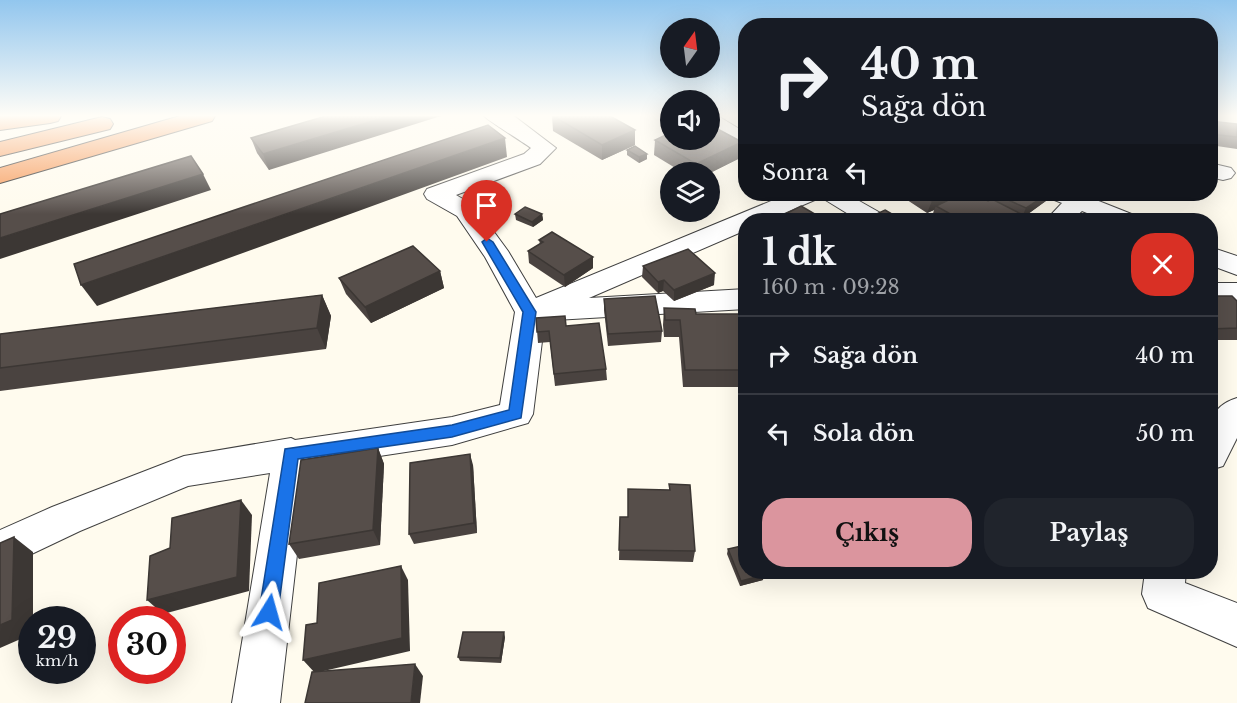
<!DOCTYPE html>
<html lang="tr">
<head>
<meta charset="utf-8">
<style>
	:root { --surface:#171b24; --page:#20242c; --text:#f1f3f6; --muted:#9ea1a6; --line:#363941; --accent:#db959e }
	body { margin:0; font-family:"Libre Baskerville",serif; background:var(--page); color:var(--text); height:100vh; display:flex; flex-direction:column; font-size:22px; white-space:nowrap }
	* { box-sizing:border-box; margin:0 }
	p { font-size:20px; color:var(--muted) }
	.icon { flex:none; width:33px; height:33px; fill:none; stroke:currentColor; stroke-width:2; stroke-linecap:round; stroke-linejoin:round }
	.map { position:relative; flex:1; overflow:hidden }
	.sheet { position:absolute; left:738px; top:213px; width:480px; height:366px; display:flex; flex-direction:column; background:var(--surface); border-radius:24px; box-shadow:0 6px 24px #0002 }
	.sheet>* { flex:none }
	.banner { position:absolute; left:738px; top:18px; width:480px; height:183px; border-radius:24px; box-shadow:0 6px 24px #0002; background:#171b24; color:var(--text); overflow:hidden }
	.needle { width:39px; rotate:14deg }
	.controls { position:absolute; left:660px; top:18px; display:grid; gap:12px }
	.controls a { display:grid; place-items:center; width:60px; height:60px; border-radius:50%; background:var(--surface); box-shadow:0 6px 24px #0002; font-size:30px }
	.speed { position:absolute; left:18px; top:606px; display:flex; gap:12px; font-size:30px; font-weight:700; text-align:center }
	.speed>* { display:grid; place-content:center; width:78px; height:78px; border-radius:50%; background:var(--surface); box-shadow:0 6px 24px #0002; line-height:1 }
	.speed small { font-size:15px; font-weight:400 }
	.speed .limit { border:9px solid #d22; background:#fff; color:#111 }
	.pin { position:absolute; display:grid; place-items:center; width:51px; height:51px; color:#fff; margin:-62px -26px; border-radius:50% 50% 50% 0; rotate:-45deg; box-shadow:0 0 6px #0007 }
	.pin .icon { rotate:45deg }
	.me { position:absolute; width:66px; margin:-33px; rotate:8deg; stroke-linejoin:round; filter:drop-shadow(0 0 4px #0008) }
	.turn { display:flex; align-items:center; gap:21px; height:126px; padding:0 24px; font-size:27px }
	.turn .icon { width:78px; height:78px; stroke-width:2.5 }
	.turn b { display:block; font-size:42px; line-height:51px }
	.then { display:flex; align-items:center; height:57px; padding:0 24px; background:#0003; gap:12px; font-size:22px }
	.round { display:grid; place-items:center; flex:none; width:63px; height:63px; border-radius:24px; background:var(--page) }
	.head { display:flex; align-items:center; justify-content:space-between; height:102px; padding:0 24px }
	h1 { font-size:36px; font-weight:700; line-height:45px }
	.action { display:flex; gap:12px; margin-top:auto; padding:12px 24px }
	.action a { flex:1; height:69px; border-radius:24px; background:var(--accent); color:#111; font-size:24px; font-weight:700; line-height:69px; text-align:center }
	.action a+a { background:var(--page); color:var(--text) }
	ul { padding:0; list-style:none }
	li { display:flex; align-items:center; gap:18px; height:78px; padding:0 24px; border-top:2px solid var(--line) }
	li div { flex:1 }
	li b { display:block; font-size:22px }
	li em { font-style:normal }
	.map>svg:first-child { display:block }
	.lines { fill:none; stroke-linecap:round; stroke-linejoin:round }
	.street-casing { stroke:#404040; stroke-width:2 }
	.highway-casing { stroke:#1e1e1e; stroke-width:2 }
	.street { fill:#fff; fill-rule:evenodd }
	.highway { fill:#f69755; fill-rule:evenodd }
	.wall { fill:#4a4340 }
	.shaded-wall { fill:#3c3734 }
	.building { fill:#564e4a; stroke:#3c3734; stroke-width:1.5 }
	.route { fill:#1a73e8; stroke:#114b97; stroke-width:1.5 }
</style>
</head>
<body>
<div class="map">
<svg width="1237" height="703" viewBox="0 0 1237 703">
	<rect width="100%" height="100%" fill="#fffbee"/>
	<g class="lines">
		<!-- street casing -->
		<g class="street-casing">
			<g id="street">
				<path d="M484 116H514L556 148 540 164 456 195 475 206 508 251 536 298 788 194H847L884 215 888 220H858L819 196 817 199 768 220H746V230L589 298 746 289V309L555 320 545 317 533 414 528 423 452 445 307 467 280 703H232L270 473 188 486 80 531 0 569V530L52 507 184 456 291 438 295 440 452 417 500 405 515 312 485 257 457 216 427 199 424 194 427 189 524 154 531 148C523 142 487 120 484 116Z"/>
				<path d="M710 116H718L746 133V149L710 130Z"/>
				<path d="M1210 163 1231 168 1235 173 1231 178 1223 180 1210 177Z"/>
				<path d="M1049 194H1081L1134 215 1138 220H1104L1082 211 1072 220H1046L1062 203 1052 199Z"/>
				<path d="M1210 247 1237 256V275L1210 265Z"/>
				<rect x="1210" y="283" width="27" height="20"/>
				<path d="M1237 398V438L1223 466 1210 470C1210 438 1201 409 1237 398Z"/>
				<path d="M1145 572H1186L1185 583 1237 603V647L1148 608 1142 594Z"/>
			</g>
		</g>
		<!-- highway casing -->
		<g class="highway-casing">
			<g id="highway">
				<path d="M0 116H61L58 121 50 123 0 130Z"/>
				<path d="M180 116H215L212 121 0 183V168Z"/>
				<path d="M102 117 110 119 113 124 110 129 0 156V142Z"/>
			</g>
		</g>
		<!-- street -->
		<use href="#street" class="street"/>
		<!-- highway -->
		<use href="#highway" class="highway"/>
	</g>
	<!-- wall -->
	<g class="wall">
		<path d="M326 116 269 170 257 153 251 138Z"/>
		<path d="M552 116H610L635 145 602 160 553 131Z"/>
		<path d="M1210 121 1237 124V149L1210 145Z"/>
		<path d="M655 140 742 142 740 158 710 173 682 172 654 155Z"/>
		<path d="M627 150 647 154V159L639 163 627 155Z"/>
		<path d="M746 164V178L742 176 743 165Z"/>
		<path d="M898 194H957L956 196 961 194H1053L1050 198 1021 219H1019L1018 220H937L932 217 934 210 927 213Z"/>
		<path d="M515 214H542L543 220 533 227 516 220Z"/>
		<path d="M781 216 825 220H780Z"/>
		<path d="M539 240 593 257V268L565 287 529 263 528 251 540 244Z"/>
		<path d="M643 266 714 285 674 301 663 291 658 293 642 277Z"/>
		<path d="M440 271 444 288 371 323 346 294 339 278Z"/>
		<path d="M322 295 331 316 326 349 0 391V334Z"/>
		<path d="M1210 296 1237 301V340H1210Z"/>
		<path d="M604 299 662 331 661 342 608 346 604 310Z"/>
		<path d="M664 308 696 314H746V387H683L679 337H664L663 325Z"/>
		<path d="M536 318 566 326 606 369 607 380 555 386 550 342 538 343Z"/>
		<path d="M378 448 384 464 380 545 299 559 289 544Z"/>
		<path d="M473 465 477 533 414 544 409 534Z"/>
		<path d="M669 484 695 551 693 562 619 560 620 517H628L669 490Z"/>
		<path d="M728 549 763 580 740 586 727 554Z"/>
		<path d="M505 637 501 663 460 661 458 657Z"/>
	</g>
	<!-- shaded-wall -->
	<g class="shaded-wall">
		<path d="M389 116H441L269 170 263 154Z"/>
		<path d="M635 130V145L602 160V145Z"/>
		<path d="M505 138 507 157 97 306 81 285Z"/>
		<path d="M742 142 740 158 710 173 695 172 696 164Z"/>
		<path d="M647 154V159L639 163V157Z"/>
		<path d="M203 174 211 190 0 259V238Z"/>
		<path d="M952 194H957L954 202 936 206 934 210 927 213 932 201Z"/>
		<path d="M1047 194H1053L1050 198 1021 219 1026 208Z"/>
		<path d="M542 214 543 220 533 227 532 222Z"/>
		<path d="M1021 214 1018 220H1010Z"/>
		<path d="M593 257V268L565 287 564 275Z"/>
		<path d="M440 271 444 288 371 323 365 307Z"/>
		<path d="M715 273 714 285 674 301V290Z"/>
		<path d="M664 280 663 291 658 293V282Z"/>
		<path d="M322 295 331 316 326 349 317 328Z"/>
		<path d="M378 448 384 464 380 545 373 530Z"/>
		<path d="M470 454 473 465 477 533 474 523Z"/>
		<path d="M241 500 252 515 249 591 163 614 147 600Z"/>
		<path d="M14 537 33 552V620H32V634L0 648V625Z"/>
		<path d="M401 566 408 580 410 651 315 673 303 660Z"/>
		<path d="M764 575 763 580 740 586 741 581Z"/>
		<path d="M504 632 505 637 501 663 500 658Z"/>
		<path d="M415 664 423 676 420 703H411Z"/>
	</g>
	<!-- building -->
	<g class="building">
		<path d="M326 116H389L263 154 251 138Z"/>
		<path d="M553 116H610L635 130 602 145Z"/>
		<path d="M1210 121 1237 124V137L1210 134Z"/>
		<path d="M488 125 505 138 81 285 74 264Z"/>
		<path d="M710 125 742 142 696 164 655 140 670 133V140H710Z"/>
		<path d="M635 146 647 154 639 157 627 150Z"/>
		<path d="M191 156 203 174 0 238V214Z"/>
		<path d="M919 194H952L932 201Z"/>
		<path d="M961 194H975L988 201 992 199 1021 214 1010 220H961L936 206Z"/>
		<path d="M995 194H1047L1026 208Z"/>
		<path d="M801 206 825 220H788L781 216Z"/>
		<path d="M525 207 542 214 532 222 515 214Z"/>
		<path d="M885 210 902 220H864Z"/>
		<path d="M552 232 593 257 564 275 528 251 543 242 539 240Z"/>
		<path d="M413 246 440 271 365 307 339 278Z"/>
		<path d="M688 249 715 273 674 290 664 280 658 282 643 266Z"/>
		<path d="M322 295 317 328 0 368V334Z"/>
		<path d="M655 296 662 331 608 334 604 299Z"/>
		<path d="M1210 296H1232L1237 301V328L1210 329Z"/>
		<path d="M664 308 695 309 696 314H746V370H685L680 320H665Z"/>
		<path d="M565 316 566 326 599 323 606 369 554 374 549 331 537 332 536 318Z"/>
		<path d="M378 448 373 530 289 544 301 460Z"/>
		<path d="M470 454 474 523 409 534 410 463Z"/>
		<path d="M669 484 690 485 695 551 619 550 620 517H628V489L670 490Z"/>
		<path d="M241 500 237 577 147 600 150 556 170 548 172 518Z"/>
		<path d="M14 537 12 620 0 625V543Z"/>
		<path d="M746 545V572H763L764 575 741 581 728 549Z"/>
		<path d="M401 566 402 638 303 660 306 625 317 623 319 583Z"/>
		<path d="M463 632H504L500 658 458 657Z"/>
		<path d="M415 664 411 703H305L312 672Z"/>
	</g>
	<!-- sky -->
	<linearGradient id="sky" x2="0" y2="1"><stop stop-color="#92c6ee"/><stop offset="0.54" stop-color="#fffdf7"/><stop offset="1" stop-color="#fffdf7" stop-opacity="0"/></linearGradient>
	<rect width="1237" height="214" fill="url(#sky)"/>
	<!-- route -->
	<path class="route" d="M487 238 493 242 536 312 521 418 452 437 298 459 278 612 275 619 269 621 262 619 259 612 285 449 452 425 509 410 523 312 482 242Z"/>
</svg>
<div class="controls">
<a><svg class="needle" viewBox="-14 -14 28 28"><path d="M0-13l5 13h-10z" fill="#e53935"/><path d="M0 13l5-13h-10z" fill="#9ea1a6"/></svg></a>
<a><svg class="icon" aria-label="sound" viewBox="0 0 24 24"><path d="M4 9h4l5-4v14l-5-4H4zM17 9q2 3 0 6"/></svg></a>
<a><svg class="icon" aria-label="layers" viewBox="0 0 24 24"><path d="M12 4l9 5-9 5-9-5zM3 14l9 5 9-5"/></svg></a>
</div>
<div class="speed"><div>29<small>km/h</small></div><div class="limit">30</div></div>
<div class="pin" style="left:487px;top:242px;background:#d93025"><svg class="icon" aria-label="arrive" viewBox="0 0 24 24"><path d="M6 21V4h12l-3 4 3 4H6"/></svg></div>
<svg class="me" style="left:269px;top:612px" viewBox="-20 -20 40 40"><path d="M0-17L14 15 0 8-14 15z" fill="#1a73e8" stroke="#fff" stroke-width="4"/></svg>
<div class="banner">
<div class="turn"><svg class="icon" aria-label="right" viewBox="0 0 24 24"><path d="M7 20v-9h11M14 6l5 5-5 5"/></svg><div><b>40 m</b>Sağa dön</div></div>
<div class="then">Sonra<svg class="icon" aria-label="left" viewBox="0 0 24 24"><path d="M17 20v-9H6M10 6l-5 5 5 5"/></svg></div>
</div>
<section class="sheet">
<div class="head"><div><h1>1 dk</h1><p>160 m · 09:28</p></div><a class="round" style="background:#d93025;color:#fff"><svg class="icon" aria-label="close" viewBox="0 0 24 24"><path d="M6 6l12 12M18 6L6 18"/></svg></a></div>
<ul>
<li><svg class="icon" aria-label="right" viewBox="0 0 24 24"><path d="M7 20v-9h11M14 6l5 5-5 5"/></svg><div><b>Sağa dön</b></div><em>40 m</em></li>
<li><svg class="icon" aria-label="left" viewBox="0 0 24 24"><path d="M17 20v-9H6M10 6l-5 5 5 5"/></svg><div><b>Sola dön</b></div><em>50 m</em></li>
</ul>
<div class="action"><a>Çıkış</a><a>Paylaş</a></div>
</section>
</div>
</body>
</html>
